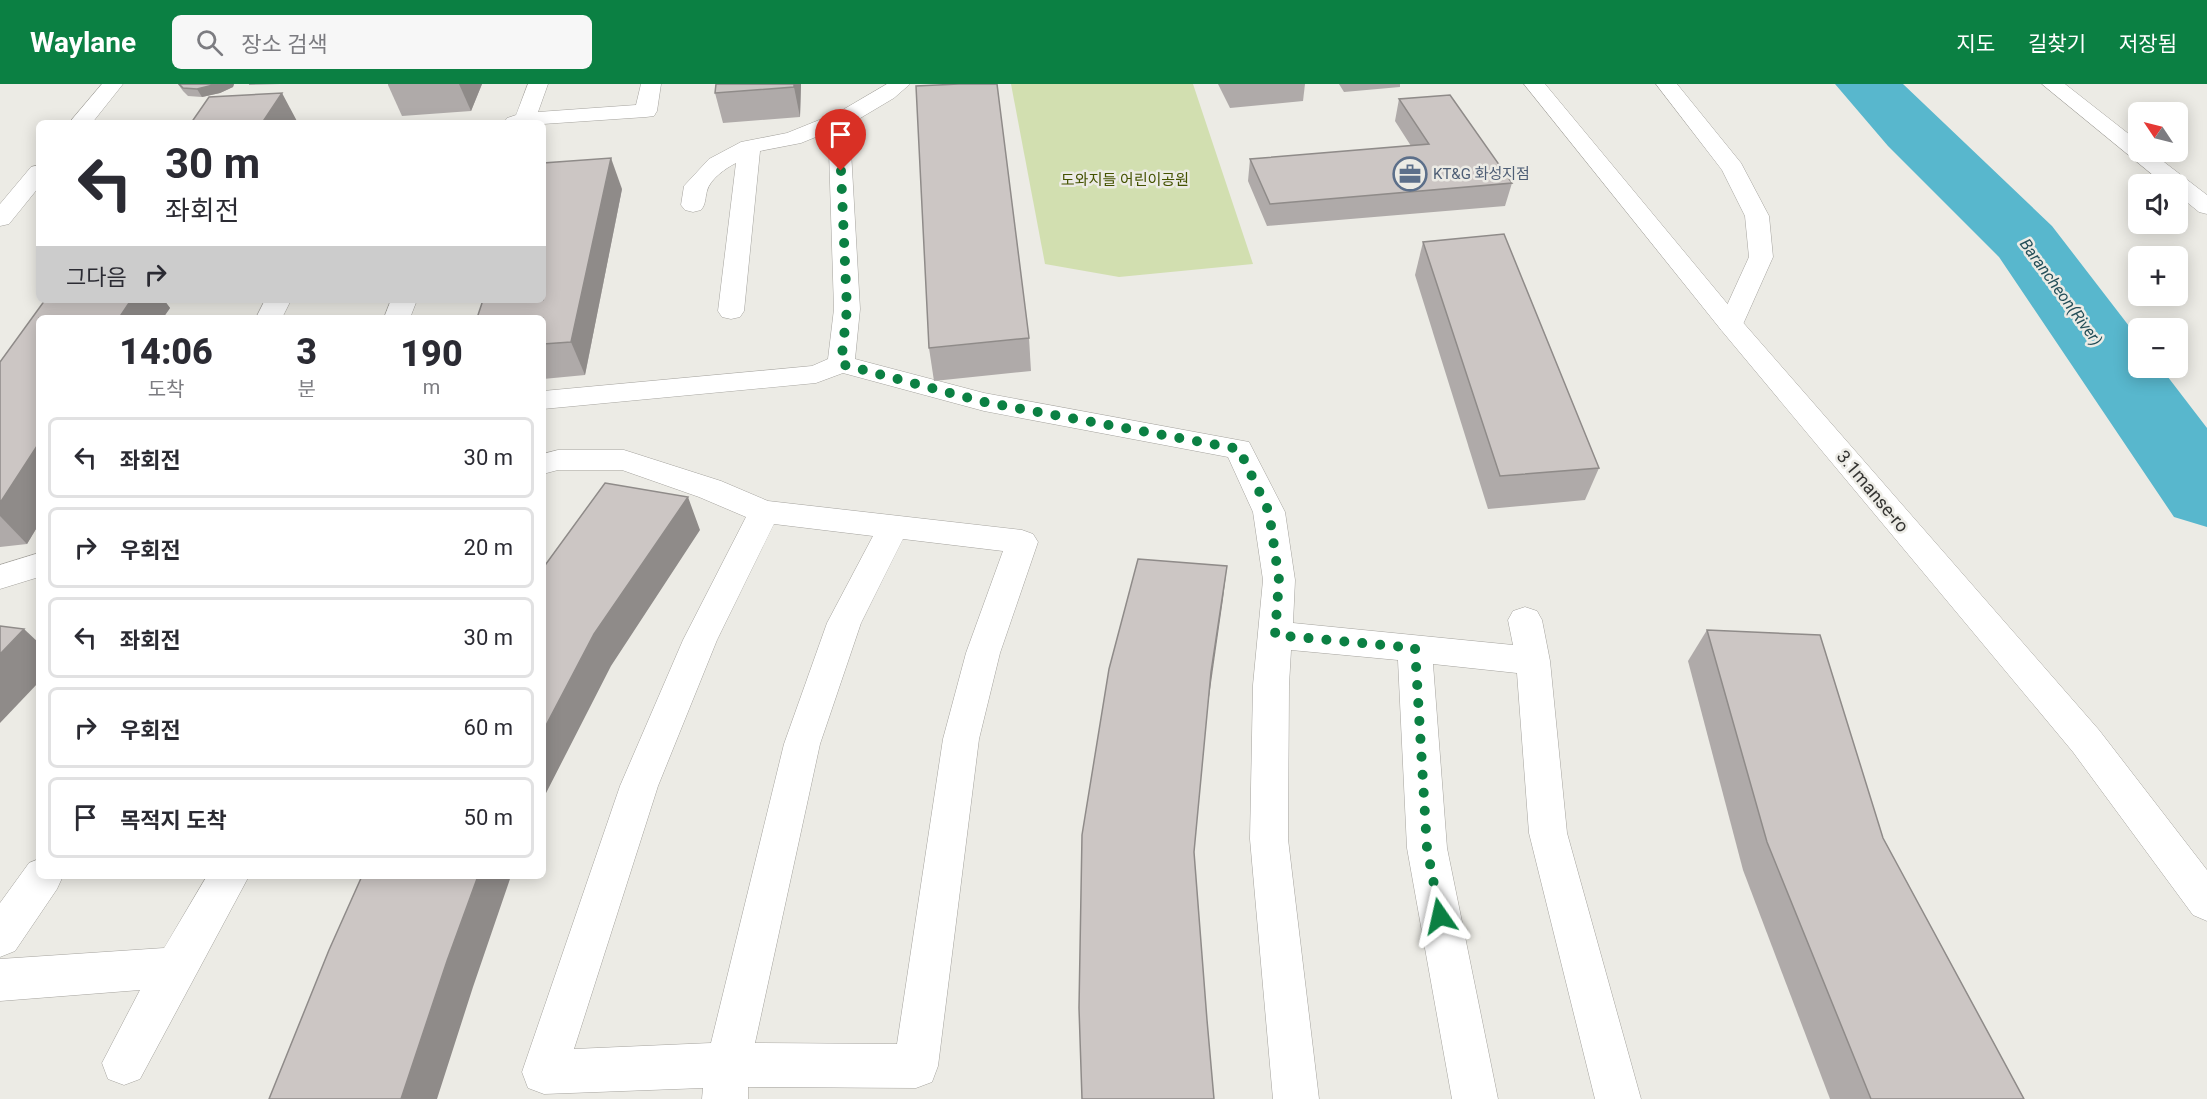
<!DOCTYPE html>
<html lang="ko">
<head>
<meta charset="utf-8">
<style>
	:root { --surface:#fff; --page:#f7f7f7; --text:#2b2b33; --muted:#7c7c81; --line:#e1e1e2; --accent:#0b8043 }
	body { margin:0; font-family:Roboto,"Noto Sans KR",sans-serif; background:var(--page); color:var(--text); height:100vh; display:flex; flex-direction:column; font-size:22px; white-space:nowrap }
	* { box-sizing:border-box; margin:0 }
	p { font-size:20px; color:var(--muted) }
	.icon { flex:none; width:33px; height:33px; fill:none; stroke:currentColor; stroke-width:2; stroke-linecap:round; stroke-linejoin:round }
	.map { position:relative; flex:1; overflow:hidden }
	.panel { position:absolute; left:36px; top:231px; width:510px; height:564px; display:flex; flex-direction:column; background:var(--surface); border-radius:9px; box-shadow:0 3px 15px #0003 }
	.panel>* { flex:none }
	.guide { position:absolute; left:36px; top:36px; width:510px; height:183px; border-radius:9px; box-shadow:0 3px 15px #0003; background:#fff; color:var(--text); overflow:hidden }
	.needle { width:39px; rotate:305deg }
	.buttons { position:absolute; left:2128px; top:18px; display:grid; gap:12px }
	.buttons a { display:grid; place-items:center; width:60px; height:60px; border-radius:9px; background:var(--surface); box-shadow:0 3px 15px #0003; font-size:30px }
	.pin { position:absolute; display:grid; place-items:center; width:51px; height:51px; color:#fff; margin:-62px -26px; border-radius:50% 50% 50% 0; rotate:-45deg; box-shadow:0 0 6px #0007 }
	.pin .icon { rotate:45deg }
	.me { position:absolute; width:66px; margin:-33px; rotate:349deg; stroke-linejoin:round; filter:drop-shadow(0 0 4px #0008) }
	.turn { display:flex; align-items:center; gap:21px; height:126px; padding:0 30px; font-size:27px }
	.turn .icon { width:78px; height:78px; stroke-width:2.5 }
	.turn b { display:block; font-size:42px; line-height:51px }
	.then { display:flex; align-items:center; height:57px; padding:0 30px; background:#0003; gap:12px; font-size:22px }
	.eta { display:flex; justify-content:space-evenly; align-items:center; height:102px; text-align:center }
	.eta b { font-size:36px; font-weight:800; line-height:42px }
	ul { padding:0; list-style:none }
	li { display:flex; align-items:center; gap:18px; height:81px; margin:0 12px 9px; padding:0 18px; border:3px solid var(--line); border-radius:9px }
	li div { flex:1 }
	li b { display:block; font-size:22px }
	li em { font-style:normal }
	header { display:flex; align-items:center; gap:36px; box-sizing:border-box; height:84px; padding:0 30px; background:var(--accent); color:#fff }
	header strong { font-size:28px }
	nav { display:flex; gap:33px; margin-inline-start:auto; font-size:21px }
	.search { width:420px; height:54px; background:var(--page); display:flex; align-items:center; gap:15px; box-sizing:border-box; padding:0 21px; border-radius:9px; color:var(--muted); font-size:22px }
	.map>svg:first-child { display:block }
	.green { fill:#d2dfb0 }
	.lines { fill:none; stroke-linecap:round; stroke-linejoin:round }
	.stream { fill:#58b7cd; fill-rule:evenodd }
	.river { fill:#58b7cd; fill-rule:evenodd }
	.street-casing { stroke:#a5a39e; stroke-width:1 }
	.secondary-casing { stroke:#a5a39e; stroke-width:1 }
	.primary-casing { stroke:#a5a39e; stroke-width:1 }
	.street { fill:#fff; fill-rule:evenodd }
	.secondary { fill:#fff; fill-rule:evenodd }
	.primary { fill:#fff; fill-rule:evenodd }
	.wall { fill:#afaaa9 }
	.shaded-wall { fill:#8f8b89 }
	.building { fill:#ccc6c4; stroke:#8f8b89; stroke-width:1.5 }
	.route { stroke:#0b8043; stroke-width:10; stroke-dasharray:0 18 }
	.labels { text-anchor:middle; dominant-baseline:central; stroke-width:5; stroke-linejoin:round; paint-order:stroke }
	.far-service-label { font-size:15px; fill:#4e5e75; stroke:#ecebe5; text-anchor:start }
	.far-park-label { font-size:15px; fill:#445200; stroke:#ecebe5 }
	.far-water-label { font-size:16px; font-style:italic; fill:#234e58; stroke:#ecebe5 }
	.street-label { font-size:18px; fill:#353533; stroke:#ecebe5 }
</style>
</head>
<body>
<header>
<strong>Waylane</strong>
<div class="search"><svg class="icon" aria-label="search" viewBox="0 0 24 24"><circle cx="10" cy="10" r="6"/><path d="M15 15l6 6"/></svg>장소 검색</div>
<nav><a>지도</a><a>길찾기</a><a>저장됨</a></nav>
</header>
<div class="map">
<svg width="2207" height="1015" viewBox="0 0 2207 1015">
	<rect width="100%" height="100%" fill="#ecebe5"/>
	<!-- green -->
	<path class="green" d="M1011 0H1193L1253 180 1119 193 1045 180Z"/>
	<g class="lines">
		<!-- stream -->
		<path class="stream" d="M2207 404V414L2201 413 2198 409 2201 405Z"/>
		<!-- river -->
		<path class="river" d="M1835 0H1903L2052 142 2139 255V284H2161L2207 344V443L2174 433 1999 173 1888 62Z"/>
		<!-- street casing -->
		<g class="street-casing">
			<g id="street">
				<path d="M528 0H548L538 28 636 21 641 0H661L657 27 654 32 646 33 543 40 504 39 507 34 516 31Z"/>
				<path d="M887 0H910L894 14 857 36 851 67 860 225 855 275 984 309 1249 358 1285 428 1295 496 1293 539 1513 561 1508 536 1513 527 1525 523 1537 527 1542 536 1550 577 1567 749 1641 1015H1595L1529 749 1517 589 1433 580 1447 764 1498 1015H1452L1407 764 1398 576 1291 566 1289 601 1288 755 1319 1015H1273L1250 755 1253 601 1263 496 1253 428 1228 373 984 327 843 289 816 299 543 325V307L812 282 828 275 834 225 829 67 833 46 801 59 760 67 744 227 740 233 731 235 722 233 718 227 736 79C726 84 710 95 707 107 705 114 706 120 701 126L693 128 685 126 681 121 684 102 709 75 741 58 787 49 839 28Z"/>
				<path d="M1656 0H1677L1741 79 1769 132 1773 173 1740 247 1731 249 1722 247 1718 241 1749 173 1745 132 1722 86Z"/>
				<path d="M2042 0H2065L2139 58V68H2151L2207 111V130L2199 128 2178 111V100H2164Z"/>
				<path d="M265 216H291L282 234H256Z"/>
				<path d="M391 216H417L410 234H384Z"/>
				<path d="M558 366H624L721 397 768 417 1022 446 1033 450 1038 458 1000 569 979 655 938 982 932 998 916 1004 748 1003V1015H702L703 1004 544 1010 528 1004 522 988 620 702 683 556 746 433 699 413 622 386H558L543 390V370ZM774 440 873 452 827 539 784 660 711 959 574 965 658 702 717 556ZM903 455 1003 467 966 569 943 655 897 960 755 959 820 660 861 539Z"/>
				<path d="M39 469V493L0 505V481Z"/>
				<path d="M39 775V792H63L57 805 15 867 0 873V819L29 779Z"/>
				<path d="M207 792H249L140 995 124 1001 108 995 102 979 140 906 0 917V875L164 864Z"/>
			</g>
		</g>
		<!-- secondary casing -->
		<g class="secondary-casing">
			<g id="secondary">
				<path d="M102 0H123L92 39H69Z"/>
				<path d="M39 81V103L9 140 0 142V120L31 83Z"/>
			</g>
		</g>
		<!-- primary casing -->
		<g class="primary-casing">
			<path id="primary" d="M1524 0H1545L1740 235 2099 646 2207 786V837L2193 831 2073 668 1722 247Z"/>
		</g>
		<!-- street -->
		<use href="#street" class="street"/>
		<!-- secondary -->
		<use href="#secondary" class="secondary"/>
		<!-- primary -->
		<use href="#primary" class="primary"/>
	</g>
	<!-- wall -->
	<g class="wall">
		<path d="M178 0H234L233 3 220 9 202 13 188 12 183 7Z"/>
		<path d="M249 0H280L249 1Z"/>
		<path d="M388 0H482L471 27 402 32 388 1Z"/>
		<path d="M716 0H801L800 33 723 39 715 9Z"/>
		<path d="M1218 0H1305L1303 17 1230 24Z"/>
		<path d="M1339 0H1400V3L1344 8Z"/>
		<path d="M1399 15 1512 99 1505 122 1267 142 1248 97 1250 75 1411 62 1395 37Z"/>
		<path d="M622 105 585 291 543 295V234Z"/>
		<path d="M1423 158 1599 384 1585 416 1488 425 1415 191Z"/>
		<path d="M45 216H164L170 224 163 234H39V440L27 460 0 463V278Z"/>
		<path d="M1029 254 1031 287 934 297 929 264Z"/>
		<path d="M1707 546 1883 754 2024 1015H1830L1743 786 1688 577Z"/>
	</g>
	<!-- shaded-wall -->
	<g class="shaded-wall">
		<path d="M217 0H234L233 3 220 9 202 13 197 5Z"/>
		<path d="M459 0H482L471 27Z"/>
		<path d="M794 0H801L800 33 794 3Z"/>
		<path d="M282 9 298 39H262Z"/>
		<path d="M611 74 622 105 585 291 571 258Z"/>
		<path d="M131 216H164L170 224 163 234H119Z"/>
		<path d="M39 359V440L27 460 0 432V419Z"/>
		<path d="M688 413 700 446 611 582 543 715V647L594 550Z"/>
		<path d="M1227 482 1223 515 1208 620 1211 588Z"/>
		<path d="M24 545 39 559V598L0 639V570Z"/>
		<path d="M478 792H511L473 903 437 1015H401L447 877Z"/>
	</g>
	<!-- building -->
	<g class="building">
		<path d="M179 0H217L197 5 183 4Z"/>
		<path d="M716 0H794V3L715 9Z"/>
		<path d="M959 0H997L1029 254 929 264 916 2Z"/>
		<path d="M282 9 262 39H191L209 13Z"/>
		<path d="M1450 11 1512 99 1270 120 1250 75 1429 60 1399 15Z"/>
		<path d="M611 74 571 258 543 260V234H477L483 216H543V79Z"/>
		<path d="M1504 150 1599 384 1500 392 1423 158Z"/>
		<path d="M45 216H131L119 234H39V359L0 419V278Z"/>
		<path d="M605 399 688 413 594 550 543 647V484Z"/>
		<path d="M1138 475 1227 482 1211 588 1194 768 1207 936 1214 1015H1082L1079 924 1082 751 1109 585Z"/>
		<path d="M0 542 24 545 0 570Z"/>
		<path d="M1707 546 1820 551 1883 754 2024 1015H1871L1767 758Z"/>
		<path d="M362 792H478L447 877 401 1015H269L329 866Z"/>
	</g>
	<g class="lines">
		<!-- route -->
		<path class="route" d="M841 87 847 225 841 280 984 318 1239 365 1269 428 1279 496 1275 551 1415 564 1427 764 1440 832"/>
	</g>
	<!-- icons -->
	<defs>
		<g id="office-ring" transform="scale(1.725)"><circle r="9.5" fill="#ecebe5" stroke="#5c6f8a" stroke-width="1.5"/><path d="M-6-3h4V-5.5h4V-3h4V5H-6ZM-1-4.5V-3h2v-1.5ZM-6 0V1H6V0Z" fill="#5c6f8a"/></g>
	</defs>
	<g fill-rule="evenodd">
		<use href="#office-ring" x="1410" y="90"/>
	</g>
	<g class="labels">
		<!-- far-service labels -->
		<g class="far-service-label">
			<text x="1433" y="90">KT&amp;G 화성지점</text>
		</g>
		<!-- far-park labels -->
		<g class="far-park-label">
			<text x="1125" y="96">도와지들 어린이공원</text>
		</g>
		<!-- far-water labels -->
		<g class="far-water-label">
			<text transform="translate(2061 208) rotate(54)">Barancheon(River)</text>
		</g>
		<!-- street labels -->
		<g class="street-label">
			<text transform="translate(1873 407) rotate(50)">3.1manse-ro</text>
		</g>
	</g>
</svg>
<div class="buttons">
<a><svg class="needle" viewBox="-14 -14 28 28"><path d="M0-13l5 13h-10z" fill="#e53935"/><path d="M0 13l5-13h-10z" fill="#7c7c81"/></svg></a>
<a><svg class="icon" aria-label="sound" viewBox="0 0 24 24"><path d="M4 9h4l5-4v14l-5-4H4zM17 9q2 3 0 6"/></svg></a>
<a>+</a>
<a>−</a>
</div>
<div class="pin" style="left:841px;top:87px;background:#d93025"><svg class="icon" aria-label="arrive" viewBox="0 0 24 24"><path d="M6 21V4h12l-3 4 3 4H6"/></svg></div>
<svg class="me" style="left:1440px;top:832px" viewBox="-20 -20 40 40"><path d="M0-17L14 15 0 8-14 15z" fill="#0b8043" stroke="#fff" stroke-width="4"/></svg>
<div class="guide">
<div class="turn"><svg class="icon" aria-label="left" viewBox="0 0 24 24"><path d="M17 20v-9H6M10 6l-5 5 5 5"/></svg><div><b>30 m</b>좌회전</div></div>
<div class="then">그다음<svg class="icon" aria-label="right" viewBox="0 0 24 24"><path d="M7 20v-9h11M14 6l5 5-5 5"/></svg></div>
</div>
<section class="panel">
<div class="eta">
<div><b>14:06</b><p>도착</p></div>
<div><b>3</b><p>분</p></div>
<div><b>190</b><p>m</p></div>
</div>
<ul>
<li><svg class="icon" aria-label="left" viewBox="0 0 24 24"><path d="M17 20v-9H6M10 6l-5 5 5 5"/></svg><div><b>좌회전</b></div><em>30 m</em></li>
<li><svg class="icon" aria-label="right" viewBox="0 0 24 24"><path d="M7 20v-9h11M14 6l5 5-5 5"/></svg><div><b>우회전</b></div><em>20 m</em></li>
<li><svg class="icon" aria-label="left" viewBox="0 0 24 24"><path d="M17 20v-9H6M10 6l-5 5 5 5"/></svg><div><b>좌회전</b></div><em>30 m</em></li>
<li><svg class="icon" aria-label="right" viewBox="0 0 24 24"><path d="M7 20v-9h11M14 6l5 5-5 5"/></svg><div><b>우회전</b></div><em>60 m</em></li>
<li><svg class="icon" aria-label="arrive" viewBox="0 0 24 24"><path d="M6 21V4h12l-3 4 3 4H6"/></svg><div><b>목적지 도착</b></div><em>50 m</em></li>
</ul>
</section>
</div>
</body>
</html>
